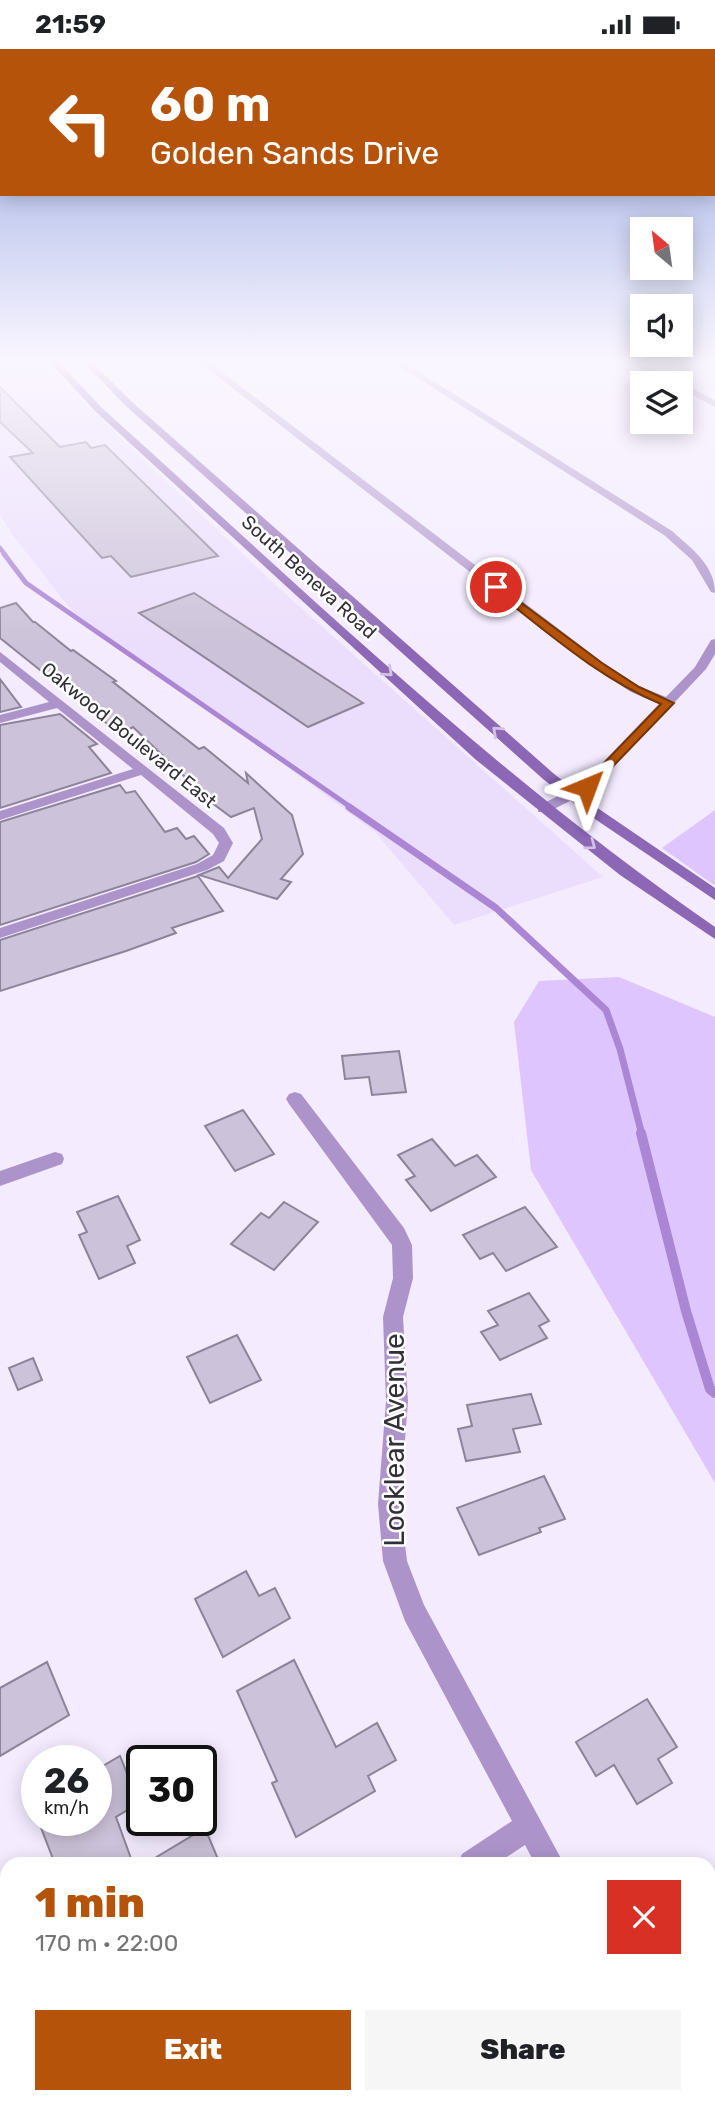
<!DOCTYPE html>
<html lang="en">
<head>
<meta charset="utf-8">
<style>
	:root { --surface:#fff; --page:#f6f6f6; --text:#202124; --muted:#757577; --accent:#b45309 }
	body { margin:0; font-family:Rubik,sans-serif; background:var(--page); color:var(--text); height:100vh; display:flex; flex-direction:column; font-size:26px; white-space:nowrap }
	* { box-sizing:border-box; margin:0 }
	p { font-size:23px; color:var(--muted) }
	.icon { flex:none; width:38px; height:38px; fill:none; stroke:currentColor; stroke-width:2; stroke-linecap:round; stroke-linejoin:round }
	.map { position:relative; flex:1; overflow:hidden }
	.panel { position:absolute; left:0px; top:1808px; width:716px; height:247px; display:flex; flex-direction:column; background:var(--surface); border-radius:21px 21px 0 0; box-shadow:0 4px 18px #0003 }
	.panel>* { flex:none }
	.hud { position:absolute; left:0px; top:0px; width:716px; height:147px; box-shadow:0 4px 18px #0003; background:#b45309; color:#fff; overflow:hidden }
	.needle { width:46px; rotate:331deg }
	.fabs { position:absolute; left:630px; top:168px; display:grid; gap:14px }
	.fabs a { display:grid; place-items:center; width:63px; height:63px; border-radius:0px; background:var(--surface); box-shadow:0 4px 18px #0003; font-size:35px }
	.speed { position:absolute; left:21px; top:1696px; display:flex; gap:14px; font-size:35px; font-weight:700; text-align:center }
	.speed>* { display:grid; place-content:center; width:91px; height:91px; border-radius:50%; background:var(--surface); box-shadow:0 4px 18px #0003; line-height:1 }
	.speed small { font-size:18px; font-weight:400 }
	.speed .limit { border:4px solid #111; border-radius:10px; background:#fff; color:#111 }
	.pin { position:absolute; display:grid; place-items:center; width:60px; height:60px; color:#fff; margin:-30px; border:4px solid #fff; border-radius:50%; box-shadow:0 2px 7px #0007 }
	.me { position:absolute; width:77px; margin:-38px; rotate:44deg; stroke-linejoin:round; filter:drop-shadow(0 0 5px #0008) }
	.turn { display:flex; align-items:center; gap:24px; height:147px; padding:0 35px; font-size:32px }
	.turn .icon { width:91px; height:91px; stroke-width:2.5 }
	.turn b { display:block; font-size:49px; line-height:60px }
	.round { display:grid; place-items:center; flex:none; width:74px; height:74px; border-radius:0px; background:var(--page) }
	.summary { display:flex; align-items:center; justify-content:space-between; height:119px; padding:0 35px }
	h1 { font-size:42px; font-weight:800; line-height:52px; color:var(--accent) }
	.action { display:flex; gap:14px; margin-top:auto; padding:14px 35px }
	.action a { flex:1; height:80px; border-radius:0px; background:var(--accent); color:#fff; font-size:28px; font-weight:800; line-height:80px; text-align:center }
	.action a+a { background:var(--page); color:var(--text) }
	.status { display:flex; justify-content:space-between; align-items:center; height:49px; padding:0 35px; background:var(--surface); direction:ltr }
	.status svg { height:19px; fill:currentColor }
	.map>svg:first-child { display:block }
	.built { fill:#ebdefc }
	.green { fill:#dec5fd }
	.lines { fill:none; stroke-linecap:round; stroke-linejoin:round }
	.stream-far3 { stroke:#aa86d5; stroke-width:4.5 }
	.stream-far2 { stroke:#aa86d5; stroke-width:5 }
	.stream-far1 { stroke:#aa86d5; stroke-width:7 }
	.stream { stroke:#aa86d5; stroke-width:10 }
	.building { fill:#ccc2d9; stroke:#8e849a; stroke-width:2 }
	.minor { fill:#ac94ca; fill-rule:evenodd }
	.secondary { fill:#8c67b5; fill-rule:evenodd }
	.oneway { stroke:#d1c2e1 }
	.route { fill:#b45309; stroke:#753606; stroke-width:2 }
	.labels { text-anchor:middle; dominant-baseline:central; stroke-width:5; stroke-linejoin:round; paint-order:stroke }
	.far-street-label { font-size:19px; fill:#332f38; stroke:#fff }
	.near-street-label { font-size:28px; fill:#332f38; stroke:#fff }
</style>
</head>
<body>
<div class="status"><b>21:59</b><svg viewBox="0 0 49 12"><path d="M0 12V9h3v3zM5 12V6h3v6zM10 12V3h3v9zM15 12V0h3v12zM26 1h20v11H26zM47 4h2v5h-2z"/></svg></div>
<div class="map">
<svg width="715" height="2054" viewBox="0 0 715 2054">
	<rect width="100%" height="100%" fill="#f4ebff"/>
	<!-- built -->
	<path class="built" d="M8 310H38L282 542 603 828 454 876 376 784 199 652 72 562 12 485 0 465V321L5 318Z"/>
	<!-- green -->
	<g class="green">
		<path d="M715 761V835L714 836 662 799Z"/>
		<path d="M619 928 715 968V1434L531 1121 514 973 539 932Z"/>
	</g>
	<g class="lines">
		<!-- stream-far3 -->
		<path class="stream-far3" d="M0 499 6 507"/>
		<!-- stream-far2 -->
		<path class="stream-far2" d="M4 505 26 534 352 759"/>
		<!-- stream-far1 -->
		<path class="stream-far1" d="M349 758 496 859 606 961 620 1000 642 1086"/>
		<!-- stream -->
		<path class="stream" d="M641 1084 686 1262 710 1340 715 1344"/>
	</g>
	<!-- building -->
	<g class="building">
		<path d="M0 338 60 398 86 393 91 399 105 396 218 507 131 528 111 507 102 509 10 408 33 404 0 373Z"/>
		<path d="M194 544 363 654 308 678 139 564Z"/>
		<path d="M16 554 33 573H35L71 602 73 601 116 632 113 633 199 700 204 698 248 734 246 724 292 766 303 805 281 830 291 833 277 850 199 826 219 818 228 829 262 790 254 759 231 768 212 754 133 678 120 685 0 589V559Z"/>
		<path d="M0 630 21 658 0 663Z"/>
		<path d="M60 665 97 695 89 698 111 724 0 759V676Z"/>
		<path d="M120 736 126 744 135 742 165 783 177 779 186 790 194 787 209 805 196 813 0 876V773Z"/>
		<path d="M198 827 223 862 172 879 176 884 126 902 0 942V891Z"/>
		<path d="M399 1002 406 1043 372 1046 369 1028 345 1030 342 1007Z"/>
		<path d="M243 1061 274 1105 235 1122 205 1077Z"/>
		<path d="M432 1090 455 1117 477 1106 496 1128 431 1162 406 1131 415 1127 398 1106Z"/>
		<path d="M118 1147 140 1191 127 1197 135 1214 99 1230 79 1186 87 1183 77 1163Z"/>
		<path d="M284 1153 318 1173 274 1221 231 1195 261 1164 269 1169Z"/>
		<path d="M525 1158 557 1198 506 1222 493 1204 480 1210 463 1186Z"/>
		<path d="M529 1244 549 1272 539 1277 547 1289 500 1311 481 1283 498 1276 488 1262Z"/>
		<path d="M237 1286 261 1331 210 1354 187 1308Z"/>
		<path d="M33 1309 42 1331 18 1341 9 1319Z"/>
		<path d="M531 1345 541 1375 513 1380 520 1403 466 1412 458 1380 472 1377 467 1356Z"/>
		<path d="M544 1427 565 1470 539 1479 541 1483 479 1506 457 1459Z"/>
		<path d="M246 1522 259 1547 275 1539 290 1569 223 1608 195 1550Z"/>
		<path d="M294 1611 336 1698 377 1674 396 1711 368 1727 375 1742 296 1788 272 1734 277 1732 237 1642Z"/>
		<path d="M47 1613 69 1666 0 1707V1639Z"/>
		<path d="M647 1650 677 1698 658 1710 672 1734 637 1755 614 1716 596 1727 576 1693Z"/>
		<path d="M120 1707 139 1754 116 1768 133 1815H55L38 1771H96V1721Z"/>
		<path d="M205 1779 220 1815H145Z"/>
	</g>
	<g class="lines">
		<!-- minor -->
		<g class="minor">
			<path d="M195 310H205L602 613 639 637 666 648 695 618 711 591 715 590V605L706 620 592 741 548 763H538V757L582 735 659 655 631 643 594 619Z"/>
			<path d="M388 310H398L672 482C691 499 715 516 715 544L711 543 692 511 664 486Z"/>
			<path d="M623 310H634L678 334H668Z"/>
			<path d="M681 334 715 351V358L681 340Z"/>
			<path d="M0 603 224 779 233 794 224 812 207 821 0 889V879L197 815 213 806 219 794 213 785 141 726 0 771V762L133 720 57 659 0 674V666L49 653 0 613Z"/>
			<path d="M295 1043 301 1045 404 1179 412 1196 413 1229 403 1268 408 1352 400 1455 407 1512 424 1556 564 1815H535L525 1796 496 1815H458L462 1805 512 1772 405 1572 383 1512 378 1455 386 1352 383 1268 393 1229 392 1196 289 1055 286 1050 289 1045Z"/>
			<path d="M55 1103 62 1105 64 1110 62 1115 0 1137V1122Z"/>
			<path d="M0 1927 7 1930V1974L0 1971Z"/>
			<path d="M29 2048H60L62 2054H31Z"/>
			<path d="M98 2048H136L134 2054H96Z"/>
			<path d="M653 2048H685L687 2054H655Z"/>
		</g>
		<!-- secondary -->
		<g class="secondary">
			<path d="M47 310H56L102 359C301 538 494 726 715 878V890L620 826 475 710 96 363Z"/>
			<path d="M80 310H89L132 353 553 724 599 760 715 839V851L589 766 543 730 126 357Z"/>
		</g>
	</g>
	<!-- one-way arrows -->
	<defs><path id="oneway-chevron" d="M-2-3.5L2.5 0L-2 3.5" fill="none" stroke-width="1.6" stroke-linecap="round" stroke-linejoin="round" transform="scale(1.75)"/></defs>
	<g class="oneway">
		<use href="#oneway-chevron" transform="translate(388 623) rotate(42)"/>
		<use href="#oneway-chevron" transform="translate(497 682) rotate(-138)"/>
		<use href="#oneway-chevron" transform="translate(591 796) rotate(37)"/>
	</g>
	<!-- sky -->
	<linearGradient id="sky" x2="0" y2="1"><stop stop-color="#8fa2e0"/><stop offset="0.52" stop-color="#faf6ff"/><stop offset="1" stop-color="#faf6ff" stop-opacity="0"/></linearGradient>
	<rect width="715" height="598" fill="url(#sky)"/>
	<!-- route -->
	<path class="route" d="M496 535 602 614 639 638 674 654 591 740 587 742 581 738 661 655C598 629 546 582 493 541L491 538Z"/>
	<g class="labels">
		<!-- far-street labels -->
		<g class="far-street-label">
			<text transform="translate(309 528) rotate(42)">South Beneva Road</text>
			<text transform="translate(129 686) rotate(39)">Oakwood Boulevard East</text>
		</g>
		<!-- near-street labels -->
		<g class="near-street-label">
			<text transform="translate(394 1391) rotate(-90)">Locklear Avenue</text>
		</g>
	</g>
</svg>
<div class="fabs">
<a><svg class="needle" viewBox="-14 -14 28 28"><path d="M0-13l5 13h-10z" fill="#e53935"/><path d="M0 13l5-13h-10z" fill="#757577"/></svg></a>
<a><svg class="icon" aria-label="sound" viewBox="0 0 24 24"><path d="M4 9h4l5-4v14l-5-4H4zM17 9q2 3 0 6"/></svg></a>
<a><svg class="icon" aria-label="layers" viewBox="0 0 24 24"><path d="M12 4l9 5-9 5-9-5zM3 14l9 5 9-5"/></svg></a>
</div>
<div class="speed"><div>26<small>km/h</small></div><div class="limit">30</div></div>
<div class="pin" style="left:496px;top:538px;background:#d93025"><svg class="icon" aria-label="arrive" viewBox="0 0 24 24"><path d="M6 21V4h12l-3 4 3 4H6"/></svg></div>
<svg class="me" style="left:587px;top:738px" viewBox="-20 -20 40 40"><path d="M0-17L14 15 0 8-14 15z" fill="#b45309" stroke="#fff" stroke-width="4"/></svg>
<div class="hud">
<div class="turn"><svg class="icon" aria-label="left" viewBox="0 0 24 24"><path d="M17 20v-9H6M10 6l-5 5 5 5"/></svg><div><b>60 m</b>Golden Sands Drive</div></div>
</div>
<section class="panel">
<div class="summary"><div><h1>1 min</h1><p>170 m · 22:00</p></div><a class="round" style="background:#d93025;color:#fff"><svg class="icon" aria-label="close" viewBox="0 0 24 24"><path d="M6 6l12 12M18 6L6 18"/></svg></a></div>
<div class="action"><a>Exit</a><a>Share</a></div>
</section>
</div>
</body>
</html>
